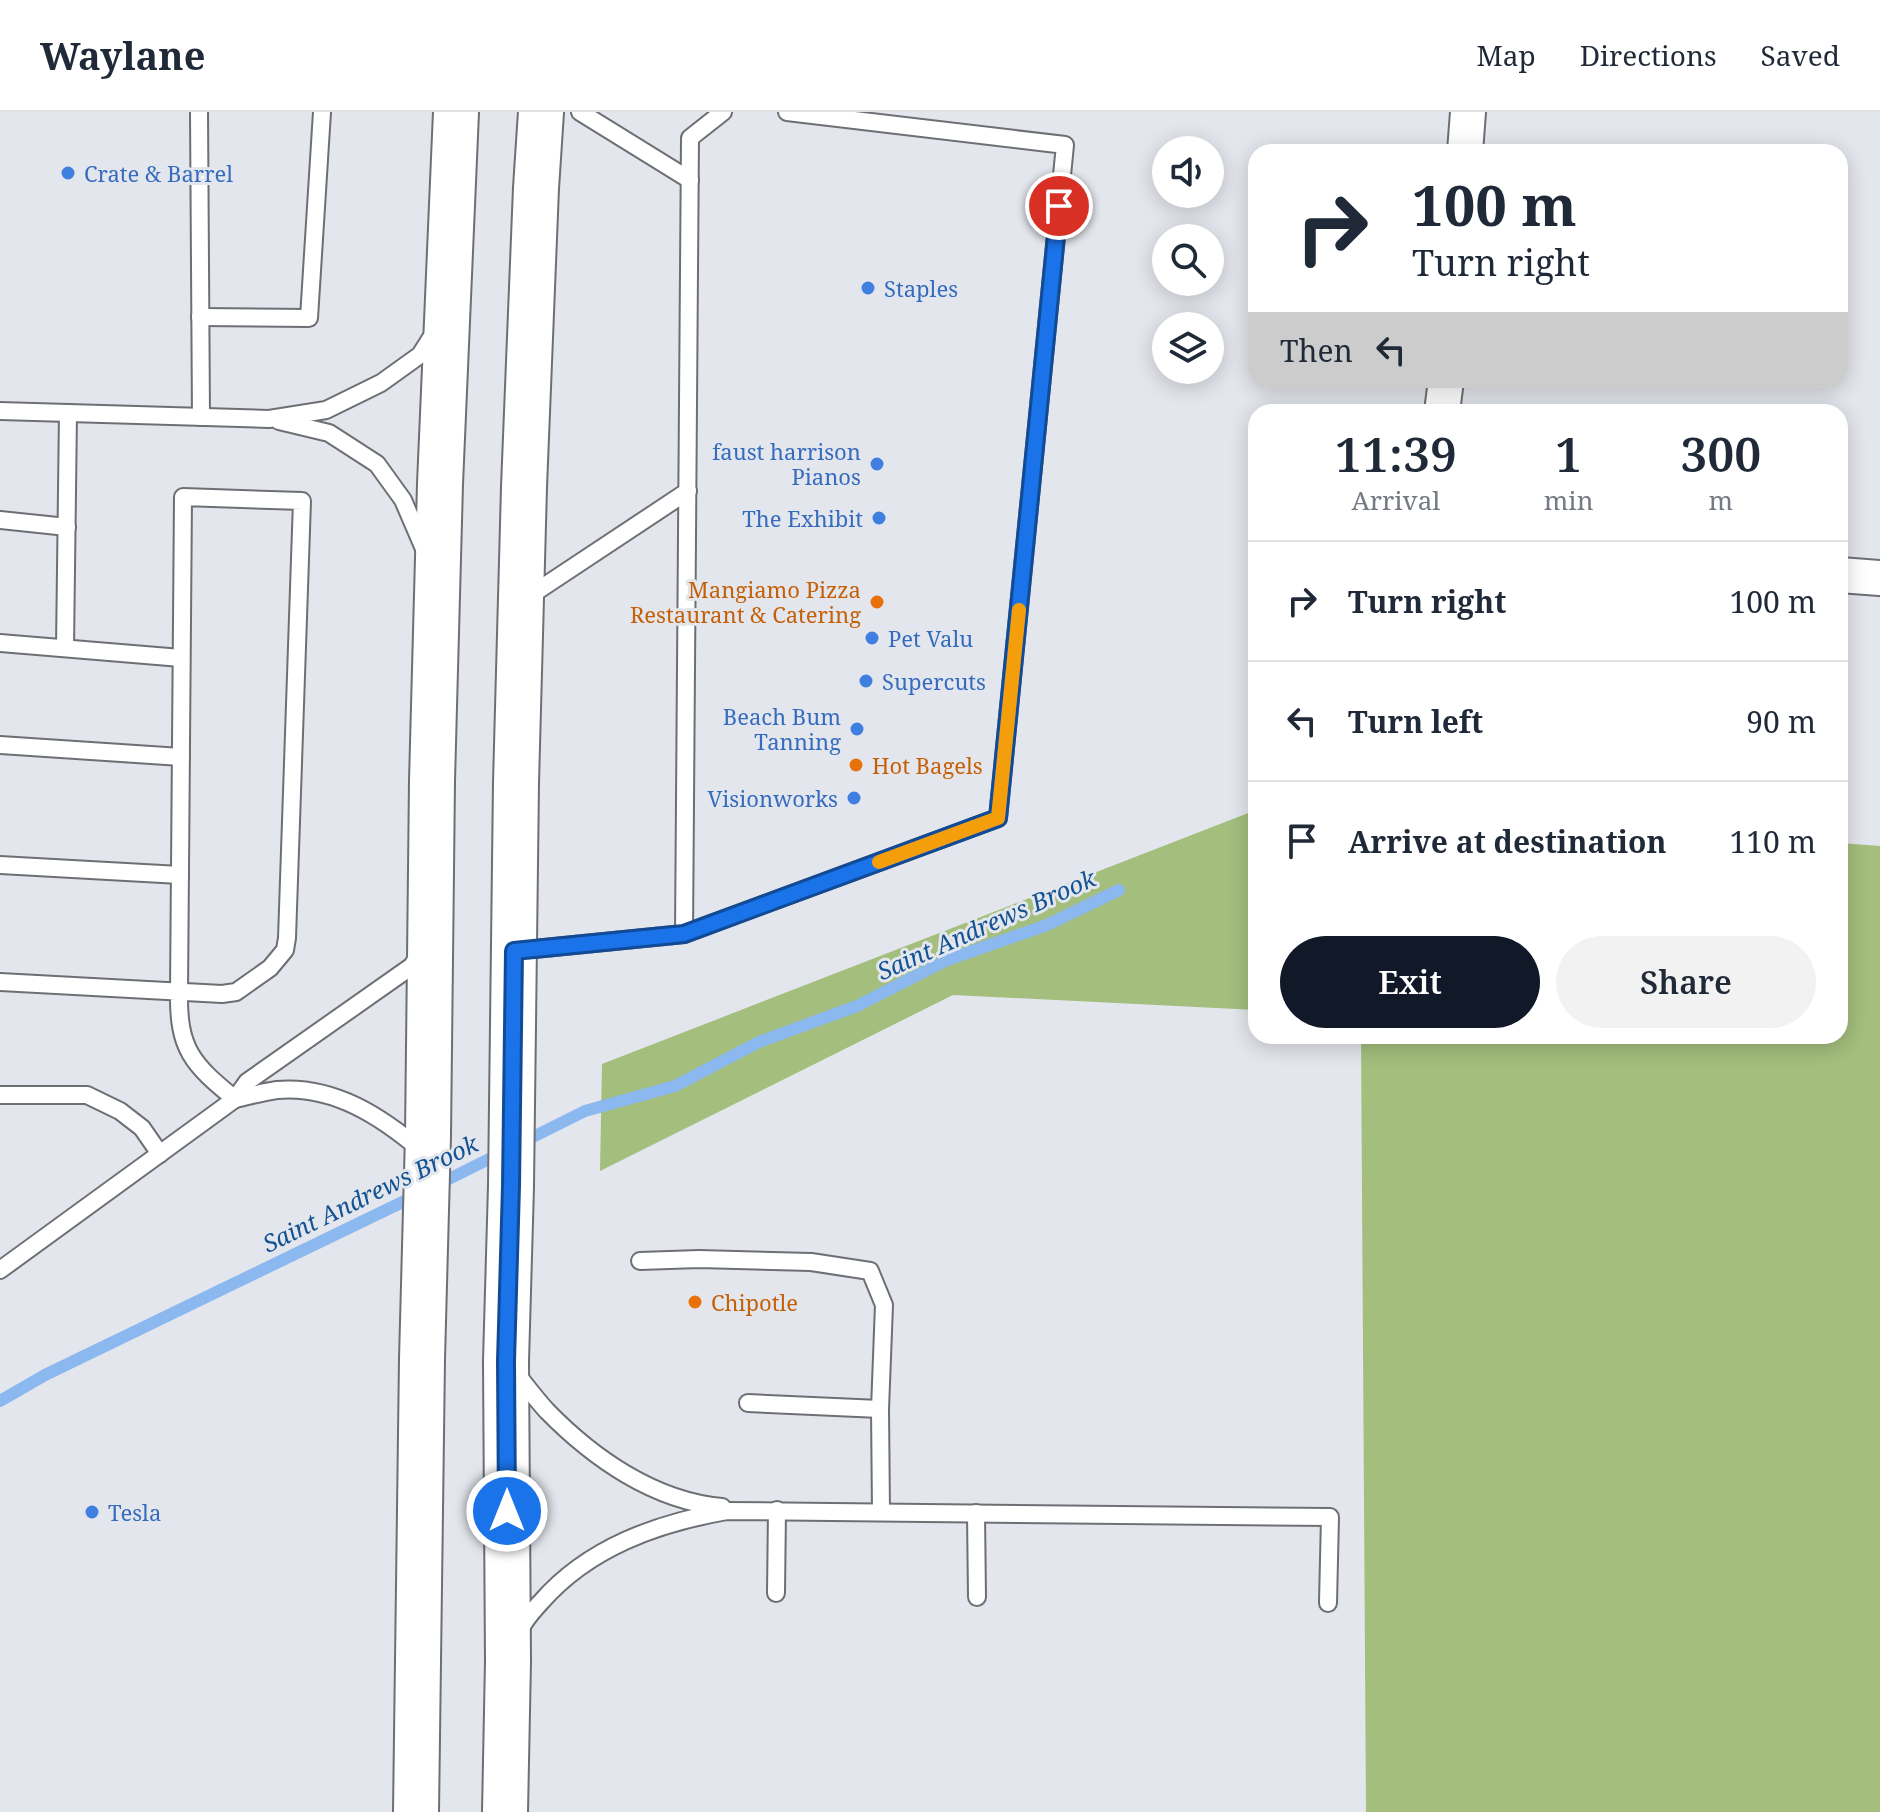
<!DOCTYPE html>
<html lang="en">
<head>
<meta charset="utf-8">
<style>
	:root { --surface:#fff; --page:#f2f2f3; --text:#1f2937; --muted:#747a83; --line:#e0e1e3; --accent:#111827 }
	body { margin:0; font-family:"Noto Serif",serif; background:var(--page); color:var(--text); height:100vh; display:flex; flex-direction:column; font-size:30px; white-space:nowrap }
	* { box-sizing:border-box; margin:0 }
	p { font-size:26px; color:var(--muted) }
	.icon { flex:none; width:44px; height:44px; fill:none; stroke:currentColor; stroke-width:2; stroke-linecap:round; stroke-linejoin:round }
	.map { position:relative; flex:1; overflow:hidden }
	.side { position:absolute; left:1248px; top:292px; width:600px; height:640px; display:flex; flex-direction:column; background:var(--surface); border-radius:24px; box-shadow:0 4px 20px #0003 }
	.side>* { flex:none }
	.banner { position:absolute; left:1248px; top:32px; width:600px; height:244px; border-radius:24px; box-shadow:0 4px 20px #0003; background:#fff; color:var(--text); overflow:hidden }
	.buttons { position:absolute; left:1152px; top:24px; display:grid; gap:16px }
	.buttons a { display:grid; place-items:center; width:72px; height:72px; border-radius:50%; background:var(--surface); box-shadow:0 4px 20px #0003; font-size:40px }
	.pin { position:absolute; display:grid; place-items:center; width:68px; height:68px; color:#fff; margin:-34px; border:4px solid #fff; border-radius:50%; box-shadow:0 2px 8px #0007 }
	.me { position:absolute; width:88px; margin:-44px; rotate:0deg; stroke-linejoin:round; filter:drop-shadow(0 0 6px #0008) }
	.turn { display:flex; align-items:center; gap:28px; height:168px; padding:0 32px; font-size:36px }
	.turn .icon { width:104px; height:104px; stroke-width:2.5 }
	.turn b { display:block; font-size:56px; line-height:68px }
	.then { display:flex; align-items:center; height:76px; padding:0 32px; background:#0003; gap:16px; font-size:30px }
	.eta { display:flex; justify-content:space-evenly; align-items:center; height:136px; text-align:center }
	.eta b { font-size:48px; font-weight:600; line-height:56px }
	.primary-button { display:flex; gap:16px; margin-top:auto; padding:16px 32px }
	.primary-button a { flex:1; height:92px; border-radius:48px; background:var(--accent); color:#fff; font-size:32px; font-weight:600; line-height:92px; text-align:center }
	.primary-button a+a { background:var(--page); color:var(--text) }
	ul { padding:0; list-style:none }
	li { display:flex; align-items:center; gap:24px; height:120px; padding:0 32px; border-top:2px solid var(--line) }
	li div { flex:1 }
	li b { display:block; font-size:30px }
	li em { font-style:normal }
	header { display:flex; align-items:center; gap:48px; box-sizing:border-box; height:112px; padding:0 40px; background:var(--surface); border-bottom:2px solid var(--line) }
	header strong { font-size:38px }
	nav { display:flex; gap:44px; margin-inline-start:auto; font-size:28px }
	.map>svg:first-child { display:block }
	.forest { fill:#a3be7d }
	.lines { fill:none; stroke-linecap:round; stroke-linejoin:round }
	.stream { stroke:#8ab8ef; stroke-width:12 }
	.lane-casing { stroke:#6d6f74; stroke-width:20 }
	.street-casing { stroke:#6d6f74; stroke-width:38 }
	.highway-casing { stroke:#6d6f74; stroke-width:48 }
	.lane { stroke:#fff; stroke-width:16 }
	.street { stroke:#fff; stroke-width:34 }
	.highway { stroke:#fff; stroke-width:44 }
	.route-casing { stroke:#114b97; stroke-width:20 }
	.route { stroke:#1a73e8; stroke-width:14 }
	.slow { stroke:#f59e0b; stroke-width:14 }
	.shop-dot { fill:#3f7fe0; stroke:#e4e6ed; stroke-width:3 }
	.food-dot { fill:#e8710a; stroke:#e4e6ed; stroke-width:3 }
	.labels { text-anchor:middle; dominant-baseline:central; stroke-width:6; stroke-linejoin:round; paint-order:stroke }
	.shop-label { font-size:22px; fill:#366cbe; stroke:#e4e6ed; text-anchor:start }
	.food-label { font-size:22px; fill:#c56008; stroke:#e4e6ed; text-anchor:start }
	.water-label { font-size:24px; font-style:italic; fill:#135394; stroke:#e4e6ed }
</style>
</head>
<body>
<header>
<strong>Waylane</strong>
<nav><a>Map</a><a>Directions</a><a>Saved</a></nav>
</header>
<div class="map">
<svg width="1880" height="1700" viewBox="0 0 1880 1700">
	<rect width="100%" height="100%" fill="#e4e6ed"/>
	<!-- forest -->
	<g class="forest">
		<path d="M1256 698V898L953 883 600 1059 602 952Z"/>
		<path d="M1840 731 1880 734V1700H1366L1361 924H1840Z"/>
	</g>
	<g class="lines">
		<!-- stream -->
		<g class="stream">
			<path d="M519 1032 585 999 675 974 759 930 857 894 947 848 1047 813 1119 778"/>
			<path d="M437 1073 503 1040"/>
			<path d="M0 1289 45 1263 417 1083"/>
		</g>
		<!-- lane casing -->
		<g class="lane-casing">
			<g id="lane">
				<path d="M199 0 201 305"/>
				<path d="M580 0 690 68"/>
				<path d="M200 205 309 206 322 0"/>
				<path d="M0 299 269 307 326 298 381 271 420 243 434 221"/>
				<path d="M279 309 329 321 377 352 403 388 425 439"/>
				<path d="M0 408 67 415"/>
				<path d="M525 487 688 379"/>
				<path d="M0 531 181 546"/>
				<path d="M65 536 68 301"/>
				<path d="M0 633 181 645"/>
				<path d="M0 753 180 763"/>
				<path d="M684 822 690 26 723 0"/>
				<path d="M514 839 684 822 998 706 1065 33 787 0"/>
				<path d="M0 870 222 882 236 880 270 856 285 838 287 826 302 389 183 385 179 880C178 937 192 952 235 987"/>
				<path d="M0 983H87L120 999 142 1016 160 1042"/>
				<path d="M235 987C249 984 263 980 277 978 334 973 382 1005 423 1040"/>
				<path d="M640 1149 699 1147 811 1150 870 1159 884 1193 880 1297 881 1400"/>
				<path d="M0 1158 235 987 247 970 412 854 419 842"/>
				<path d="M516 1261C526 1274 536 1287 547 1299 593 1346 654 1389 722 1395"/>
				<path d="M748 1291 880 1297"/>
				<path d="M976 1401 977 1485"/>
				<path d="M776 1481 777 1398"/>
				<path d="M519 1520C524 1508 532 1500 541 1490 589 1435 658 1411 727 1399L1330 1405 1328 1491"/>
			</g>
		</g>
		<!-- street casing -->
		<g class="street-casing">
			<g id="street">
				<path d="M1465 40 1468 0"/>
				<path d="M1442 300 1446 268"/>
				<path d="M1840 463 1880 466"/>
			</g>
		</g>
		<!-- highway casing -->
		<g class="highway-casing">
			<g id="highway">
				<path d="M416 1700 422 1247 428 1024 432 669 440 372 456 0"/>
				<path d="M505 1700 508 1549 506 1249 511 1074 516 671 524 375 536 76 541 0"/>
			</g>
		</g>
		<!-- lane -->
		<use href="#lane" class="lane"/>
		<!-- street -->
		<use href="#street" class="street"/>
		<!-- highway -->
		<use href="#highway" class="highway"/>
	</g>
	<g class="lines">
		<!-- route casing -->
		<g class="route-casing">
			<path id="route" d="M507 1399 506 1249 511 1074 514 839 684 822 998 706 1059 94"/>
		</g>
		<!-- route -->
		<use href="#route" class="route"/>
		<!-- slow -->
		<path class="slow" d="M879 750 998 706 1019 498"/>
	</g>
	<!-- markers -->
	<g class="shop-dot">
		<circle cx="68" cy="61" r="8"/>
		<circle cx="868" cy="176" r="8"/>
		<circle cx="877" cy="352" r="8"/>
		<circle cx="879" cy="406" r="8"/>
		<circle cx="872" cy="526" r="8"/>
		<circle cx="866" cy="569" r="8"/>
		<circle cx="857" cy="617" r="8"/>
		<circle cx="854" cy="686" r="8"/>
		<circle cx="92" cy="1400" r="8"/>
	</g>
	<g class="food-dot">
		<circle cx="877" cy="490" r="8"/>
		<circle cx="856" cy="653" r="8"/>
		<circle cx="695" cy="1190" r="8"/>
	</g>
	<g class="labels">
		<!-- shop labels -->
		<g class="shop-label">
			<text x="84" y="61">Crate &amp; Barrel</text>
			<text x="884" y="176">Staples</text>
			<text x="861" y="339" text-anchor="end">faust harrison<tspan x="861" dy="25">Pianos</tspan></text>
			<text x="863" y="406" text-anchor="end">The Exhibit</text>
			<text x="888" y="526">Pet Valu</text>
			<text x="882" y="569">Supercuts</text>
			<text x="841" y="604" text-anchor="end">Beach Bum<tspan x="841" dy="25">Tanning</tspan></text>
			<text x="838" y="686" text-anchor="end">Visionworks</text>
			<text x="108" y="1400">Tesla</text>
		</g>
		<!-- food labels -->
		<g class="food-label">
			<text x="861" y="477" text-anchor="end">Mangiamo Pizza<tspan x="861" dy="25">Restaurant &amp; Catering</tspan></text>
			<text x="872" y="653">Hot Bagels</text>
			<text x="711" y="1190">Chipotle</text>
		</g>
		<!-- water labels -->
		<g class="water-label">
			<text transform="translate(986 812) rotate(-24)">Saint Andrews Brook</text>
			<text transform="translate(370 1081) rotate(-26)">Saint Andrews Brook</text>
		</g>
	</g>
</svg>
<div class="buttons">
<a><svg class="icon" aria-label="sound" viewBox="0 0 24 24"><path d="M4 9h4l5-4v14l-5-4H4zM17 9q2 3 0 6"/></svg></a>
<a><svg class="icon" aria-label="search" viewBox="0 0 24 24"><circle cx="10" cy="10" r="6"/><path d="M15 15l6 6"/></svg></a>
<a><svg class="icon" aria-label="layers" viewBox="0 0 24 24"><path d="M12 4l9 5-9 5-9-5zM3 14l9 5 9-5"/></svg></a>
</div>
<div class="pin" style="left:1059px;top:94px;background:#d93025"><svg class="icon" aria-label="arrive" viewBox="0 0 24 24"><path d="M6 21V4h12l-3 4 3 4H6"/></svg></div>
<svg class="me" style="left:507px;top:1399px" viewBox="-20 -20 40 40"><circle r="17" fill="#1a73e8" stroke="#fff" stroke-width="3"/><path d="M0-11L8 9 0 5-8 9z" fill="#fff"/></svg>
<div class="banner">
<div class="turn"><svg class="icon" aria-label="right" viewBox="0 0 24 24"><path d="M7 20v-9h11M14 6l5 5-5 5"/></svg><div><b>100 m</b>Turn right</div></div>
<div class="then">Then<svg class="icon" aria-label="left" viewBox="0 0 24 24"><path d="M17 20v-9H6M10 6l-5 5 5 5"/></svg></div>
</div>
<section class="side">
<div class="eta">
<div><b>11:39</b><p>Arrival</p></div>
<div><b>1</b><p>min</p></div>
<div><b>300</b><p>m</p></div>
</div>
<ul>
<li><svg class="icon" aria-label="right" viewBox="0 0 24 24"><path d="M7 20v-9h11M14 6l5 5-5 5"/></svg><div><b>Turn right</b></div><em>100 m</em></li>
<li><svg class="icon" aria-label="left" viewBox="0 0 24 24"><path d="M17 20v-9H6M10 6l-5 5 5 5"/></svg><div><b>Turn left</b></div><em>90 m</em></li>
<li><svg class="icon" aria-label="arrive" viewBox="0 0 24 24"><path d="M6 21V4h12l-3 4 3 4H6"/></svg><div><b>Arrive at destination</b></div><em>110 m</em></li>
</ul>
<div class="primary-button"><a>Exit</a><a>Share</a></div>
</section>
</div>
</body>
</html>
